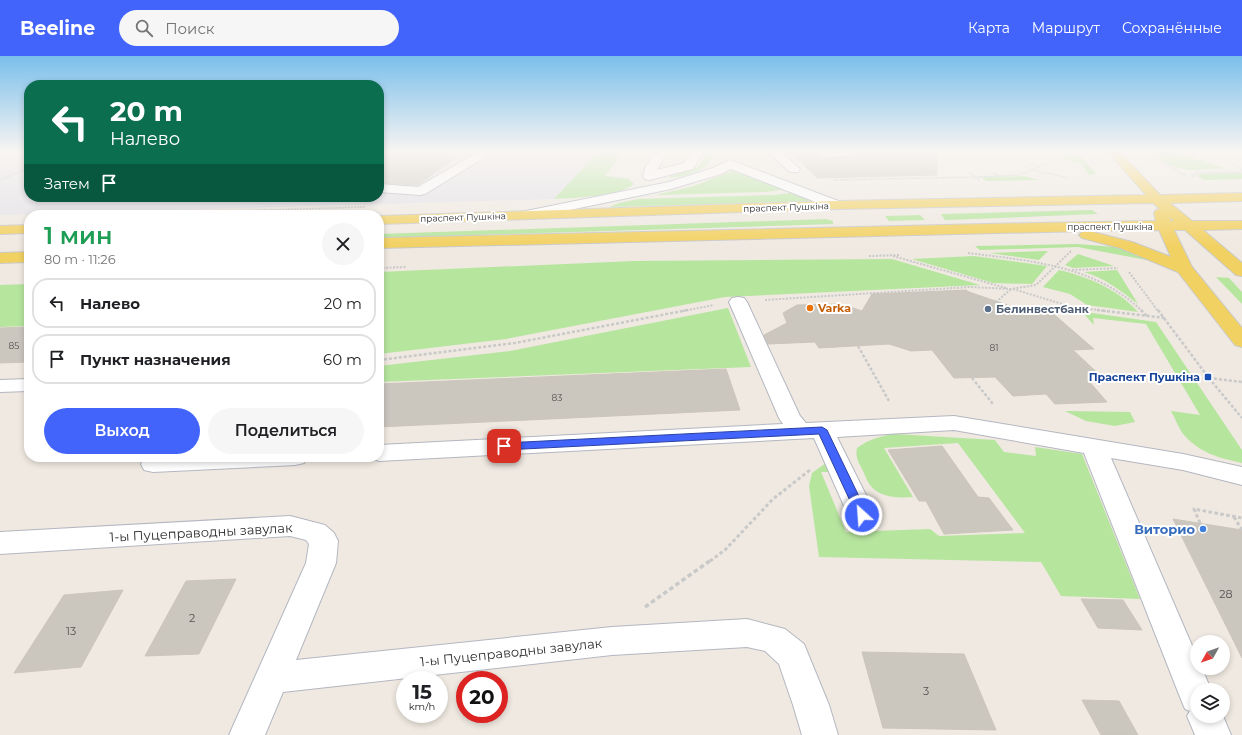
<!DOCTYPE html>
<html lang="ru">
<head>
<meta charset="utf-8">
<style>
	:root { --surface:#fff; --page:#f6f6f6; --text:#202124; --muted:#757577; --line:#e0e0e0; --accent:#4264fb }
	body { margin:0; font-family:Montserrat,sans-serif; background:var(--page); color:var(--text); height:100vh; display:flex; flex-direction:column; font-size:15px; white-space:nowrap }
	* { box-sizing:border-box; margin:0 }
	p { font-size:13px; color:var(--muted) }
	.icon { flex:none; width:22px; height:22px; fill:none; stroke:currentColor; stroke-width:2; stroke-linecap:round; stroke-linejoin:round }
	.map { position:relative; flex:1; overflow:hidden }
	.details { position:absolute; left:24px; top:154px; width:360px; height:252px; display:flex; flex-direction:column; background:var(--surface); border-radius:16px; box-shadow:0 2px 6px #0003 }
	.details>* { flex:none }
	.banner { position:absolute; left:24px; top:24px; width:360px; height:122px; border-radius:16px; box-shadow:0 2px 6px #0003; background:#0b6e4f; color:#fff; overflow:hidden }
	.needle { width:26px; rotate:230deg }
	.controls { position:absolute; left:1190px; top:579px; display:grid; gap:8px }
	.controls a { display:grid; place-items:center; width:40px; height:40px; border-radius:50%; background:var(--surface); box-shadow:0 2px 6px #0003; font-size:20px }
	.speed { position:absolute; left:396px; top:615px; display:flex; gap:8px; font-size:20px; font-weight:700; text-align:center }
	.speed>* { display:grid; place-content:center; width:52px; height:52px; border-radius:50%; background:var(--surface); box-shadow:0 2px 6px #0003; line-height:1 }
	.speed small { font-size:10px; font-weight:400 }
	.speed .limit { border:6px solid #d22; background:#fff; color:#111 }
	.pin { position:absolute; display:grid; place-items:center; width:34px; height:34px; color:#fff; margin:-17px; border-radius:8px; box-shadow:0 2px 6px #0006 }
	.me { position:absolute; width:44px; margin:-22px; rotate:334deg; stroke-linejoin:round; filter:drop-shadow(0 0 3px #0008) }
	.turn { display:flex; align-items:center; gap:14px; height:84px; padding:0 20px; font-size:18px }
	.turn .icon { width:52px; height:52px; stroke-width:2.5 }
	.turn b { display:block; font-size:28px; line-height:34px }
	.then { display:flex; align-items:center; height:38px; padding:0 20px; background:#0003; gap:8px; font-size:15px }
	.round { display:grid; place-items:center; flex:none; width:42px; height:42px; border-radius:21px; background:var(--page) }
	.headline { display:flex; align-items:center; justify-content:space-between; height:68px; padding:0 20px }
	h1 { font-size:24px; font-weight:600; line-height:30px; color:#1e9e55 }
	.action { display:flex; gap:8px; margin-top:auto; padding:8px 20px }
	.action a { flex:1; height:46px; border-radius:24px; background:var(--accent); color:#fff; font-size:16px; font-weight:600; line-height:46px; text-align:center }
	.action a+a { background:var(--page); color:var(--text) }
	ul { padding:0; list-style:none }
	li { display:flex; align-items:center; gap:12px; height:50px; margin:0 8px 6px; padding:0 12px; border:2px solid var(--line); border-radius:16px }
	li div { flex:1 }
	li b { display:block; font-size:15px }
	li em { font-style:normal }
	header { display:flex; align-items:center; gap:24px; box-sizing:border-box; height:56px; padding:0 20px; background:var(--accent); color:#fff }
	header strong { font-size:19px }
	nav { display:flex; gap:22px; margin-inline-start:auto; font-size:14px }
	.search { width:280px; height:36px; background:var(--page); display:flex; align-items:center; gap:10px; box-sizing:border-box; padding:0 14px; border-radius:22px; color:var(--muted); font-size:15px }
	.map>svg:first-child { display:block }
	.industrial { fill:#e3e1e8 }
	.green { fill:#b6e59e }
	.building { fill:#cbc7bf; stroke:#cbc5ba }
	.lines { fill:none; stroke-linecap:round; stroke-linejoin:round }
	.minor-casing { stroke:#b4b7c1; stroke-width:2 }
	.major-casing { stroke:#c9c9c9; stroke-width:2 }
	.path-far4 { stroke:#c9c9c9; stroke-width:1.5; stroke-dasharray:2 1; stroke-linecap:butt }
	.path-far3 { stroke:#c9c9c9; stroke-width:2; stroke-dasharray:2 1.5; stroke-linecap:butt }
	.path-far2 { stroke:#c9c9c9; stroke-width:2.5; stroke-dasharray:3 2; stroke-linecap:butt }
	.path-far1 { stroke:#c9c9c9; stroke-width:3; stroke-dasharray:3.5 2.5; stroke-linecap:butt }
	.path { stroke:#c9c9c9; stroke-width:3.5; stroke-dasharray:4.5 3; stroke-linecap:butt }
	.minor { fill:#fff; fill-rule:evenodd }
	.major { fill:#f2d163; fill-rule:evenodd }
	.route { fill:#4264fb; stroke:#2b41a3 }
	.food-dot { fill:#e8710a; stroke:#fff; stroke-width:1.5 }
	.service-dot { fill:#5c6f8a; stroke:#fff; stroke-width:1.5 }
	.transit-dot { fill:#1a4fb4; stroke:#fff; stroke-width:1.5 }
	.shop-dot { fill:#3f7fe0; stroke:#fff; stroke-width:1.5 }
	.labels { text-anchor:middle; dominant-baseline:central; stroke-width:4; stroke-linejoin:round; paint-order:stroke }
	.far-street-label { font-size:9px; fill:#2e2e2e; stroke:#fff }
	.number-label { font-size:9px; fill:#555452 }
	.food-label { font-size:11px; font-weight:bold; fill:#c56008; stroke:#fff; text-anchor:start }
	.service-label { font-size:11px; font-weight:bold; fill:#4e5e75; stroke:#fff; text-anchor:start }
	.transit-label { font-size:11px; font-weight:bold; fill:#164399; stroke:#fff; text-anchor:end }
	.near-number-label { font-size:11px; fill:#555452 }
	.near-shop-label { font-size:13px; font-weight:bold; fill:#366cbe; stroke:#fff; text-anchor:end }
	.near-street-label { font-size:13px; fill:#2e2e2e; stroke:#fff }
</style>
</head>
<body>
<header>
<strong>Beeline</strong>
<div class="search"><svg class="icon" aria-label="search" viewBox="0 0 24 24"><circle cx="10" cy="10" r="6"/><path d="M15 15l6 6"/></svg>Поиск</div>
<nav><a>Карта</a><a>Маршрут</a><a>Сохранённые</a></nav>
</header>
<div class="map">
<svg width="1242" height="679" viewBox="0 0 1242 679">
	<rect width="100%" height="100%" fill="#efe9e1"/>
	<!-- industrial -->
	<path class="industrial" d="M0 96H29V141H379V96H598L554 143 0 159Z"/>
	<!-- green -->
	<g class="green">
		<path d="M598 96H623L605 120 629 123 634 128C619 140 574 142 554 143Z"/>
		<path d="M708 96H714C712 102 709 107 704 111 696 117 677 123 668 121L698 111Z"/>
		<path d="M1152 96H1177L1224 112C1206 113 1184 117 1167 108 1162 105 1157 100 1152 96Z"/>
		<path d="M1068 97 1081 99 1095 117 1094 118 1089 119 1082 108 1062 103V100Z"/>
		<path d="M732 115 787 133 766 136 656 139 694 130Z"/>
		<path d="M1242 117V123L1205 124 1197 120 1200 118Z"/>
		<path d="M1024 120 1039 124 987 125 980 121Z"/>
		<path d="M796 136 817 145 610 151 619 147 638 143 774 139Z"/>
		<path d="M1092 154 1098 158 945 164 941 158Z"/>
		<path d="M920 159 925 164 889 165 885 160Z"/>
		<path d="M826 163 833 165V168L379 182V178Z"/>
		<path d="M1077 188 1115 191 1152 205 1078 191 980 194 975 190Z"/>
		<path d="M1048 195 1039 204 990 197Z"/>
		<path d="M1078 198 1114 210 1073 212 1065 209Z"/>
		<path d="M974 200 1047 210 1032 228 993 227 912 203Z"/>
		<path d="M892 203 980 229 725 241 506 283 379 298V216L634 205Z"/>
		<path d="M1059 214C1088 221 1118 233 1138 256L1087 249 1070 238 1043 231Z"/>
		<path d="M1117 214 1138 248C1121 235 1105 222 1084 216Z"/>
		<path d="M1216 221 1229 222 1242 236V248Z"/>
		<path d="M29 228V270L0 271V229Z"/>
		<path d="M728 252 751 311 379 326V310L510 295Z"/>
		<path d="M1092 257 1156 266 1242 394V407C1219 402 1200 397 1184 379 1179 373 1175 362 1171 355L1200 359 1146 268 1093 262 1094 269 1083 257Z"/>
		<path d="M1065 355 1130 356 1135 366 1115 370 1086 365Z"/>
		<path d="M895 378 995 384 1004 396 1036 400 1035 391 1082 398 1140 543 1061 540 1041 506 819 501 809 430 812 417 830 404 836 416H821L846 476 930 473 939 480 1025 477 958 387 884 392 913 441C899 442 880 442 870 429 867 425 865 419 863 415 859 407 855 402 857 392 869 383 881 380 895 378Z"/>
	</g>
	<!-- building -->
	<g class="building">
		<path d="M379 96H463L418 129 379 127Z"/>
		<path d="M791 96H817L819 100 831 102 849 100 853 99 855 96H937V119L817 122Z"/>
		<path d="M966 234 969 236 1019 253 1050 255 1094 293 1073 294 1105 324 1087 323 1107 346 1055 348 1046 338 1013 340 995 321 954 322 932 294 911 295 889 288 819 292 815 286 768 288 764 279 787 267 783 257 797 249 841 248 862 255 872 238Z"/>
		<path d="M29 271V306L0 307V272Z"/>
		<path d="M726 313 740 354 379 371V328Z"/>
		<path d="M942 390 978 441 989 442 1013 474 944 478 926 445H919L888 394Z"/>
		<path d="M1173 463 1242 474V602Z"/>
		<path d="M236 523 199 598 145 600 186 525Z"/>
		<path d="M123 534 81 611 14 617 64 539Z"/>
		<path d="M1081 543 1123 544 1142 574 1098 572Z"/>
		<path d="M862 596 964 598 996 674 883 672Z"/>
		<path d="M1082 644 1119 645 1138 679H1101Z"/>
	</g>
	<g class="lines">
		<!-- minor casing -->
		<g class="minor-casing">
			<g id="minor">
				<path d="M478 96H492L490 98 425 138 420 139 379 136V128L418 131Z"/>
				<path d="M655 96H667L657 114 684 107 691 96H703L693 113 649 124 645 123 643 120 646 110Z"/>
				<path d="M768 96H781L800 113 798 116H790Z"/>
				<path d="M818 96H854L852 98C843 101 828 102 819 99Z"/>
				<path d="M730 104 841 146 843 149 841 152 836 153 831 152 731 113 721 118 671 133 526 163 521 162 519 159 521 156 526 155 669 126 713 112Z"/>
				<path d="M738 241 744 242 747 246 800 360 806 367 954 360 1183 398 1242 411V429L1183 414 1111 402 1197 601V612H1202L1211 634H1197V660H1223L1231 679H1195L1187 660 1190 655 1185 653 1180 641 1084 397 954 374 837 381 876 459 872 466 862 469 852 466 848 459 814 382 379 405 369 401H379V389L783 368 779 362 729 246 732 242Z"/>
				<path d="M29 323V335L0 336V324Z"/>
				<path d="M145 401H307L304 407 295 409 153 416 144 414 141 408Z"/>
				<path d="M290 460 325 469 334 477 338 485 336 507 296 604 612 571 747 563 785 573 804 588 829 649 838 679H802L793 649 779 608 765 595 747 591 612 599 283 636 265 679H229L306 507 309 488 306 484 290 480 0 498V476Z"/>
			</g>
		</g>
		<!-- major casing -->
		<g class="major-casing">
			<g id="major">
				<path d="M1108 96H1120L1160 139 1242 137V145L1170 147 1192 165H1242V173L1203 174 1242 207V220L1236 219 1185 174H1174L1192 211 1242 272V291L1235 289 1178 216 1120 192 1082 182 1079 179 1082 176 1085 175 379 192V182L1034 167 1156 165 1154 157 1156 154 1160 153 1153 147 836 153 379 168V160L836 145 1146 139ZM1169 161 1174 165H1171ZM1159 174 1171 201 1132 186 1089 175Z"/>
				<path d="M29 169V177L0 178V170Z"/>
				<path d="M29 196V206L0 207V197Z"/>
			</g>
		</g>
		<!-- path-far4 -->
		<g class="path-far4">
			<path d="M1084 96 1095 110"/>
			<path d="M1148 96 1162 107 1186 120"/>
			<path d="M1230 106 1242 114"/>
			<path d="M1030 108 1040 110"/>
			<path d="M1033 114 1068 122"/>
			<path d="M970 117 975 121 1019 119 1061 102 1049 99"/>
			<path d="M994 117 999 120"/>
			<path d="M1194 121 1193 119 1198 117 1242 116"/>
			<path d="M0 124 29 112"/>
			<path d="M834 124 975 121 980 125"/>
			<path d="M105 159 365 151"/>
		</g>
		<!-- path-far3 -->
		<g class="path-far3">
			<path d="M968 197C1031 205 1094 209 1142 255"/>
			<path d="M869 200 900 199"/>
			<path d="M893 200 1006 232"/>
			<path d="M379 212 406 211"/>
			<path d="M1072 214 1118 212"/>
			<path d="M1129 216 1158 255"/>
			<path d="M1013 233 1072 251 1106 255"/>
			<path d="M765 244 969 231 1011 233 1036 229 1071 195"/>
			<path d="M996 246 1011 233"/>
			<path d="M683 255 714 249"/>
		</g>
		<!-- path-far2 -->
		<g class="path-far2">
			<path d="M1097 254 1165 262"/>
			<path d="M1141 254 1147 260"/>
			<path d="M1158 254 1208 321 1242 362"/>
			<path d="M858 290 889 345"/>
			<path d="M379 304 515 287 688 254"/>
			<path d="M972 322 993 348"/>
			<path d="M1209 322 1242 326"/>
		</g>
		<!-- path-far1 -->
		<g class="path-far1">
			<path d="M1234 461 1242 474"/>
			<path d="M1200 467 1194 453 1242 462"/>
			<path d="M710 505 725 494 773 443 810 414"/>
		</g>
		<!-- path -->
		<path class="path" d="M645 551 711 504"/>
		<!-- minor -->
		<use href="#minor" class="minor"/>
		<!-- major -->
		<use href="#major" class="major"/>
	</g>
	<!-- sky -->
	<linearGradient id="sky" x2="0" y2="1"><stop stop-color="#7abfeb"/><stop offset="0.5" stop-color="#f8f5f2"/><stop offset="1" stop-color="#f8f5f2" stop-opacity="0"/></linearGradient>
	<rect width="1242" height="191" fill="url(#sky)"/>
	<!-- route -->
	<path class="route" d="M822 371 827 374 868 459 866 462 862 463 858 462 819 378 504 394 499 390 504 387Z"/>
	<!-- markers -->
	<circle class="food-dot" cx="810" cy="252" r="4"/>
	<circle class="service-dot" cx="988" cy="253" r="4"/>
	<rect class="transit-dot" x="1204" y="317" width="8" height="8" rx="2"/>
	<circle class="shop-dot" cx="1203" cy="473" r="4"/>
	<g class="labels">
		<!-- far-street labels -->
		<g class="far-street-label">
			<text transform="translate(786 151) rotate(-2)">праспект Пушкіна</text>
			<text transform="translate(463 161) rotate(-2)">праспект Пушкіна</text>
			<text x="1110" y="170">праспект Пушкіна</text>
		</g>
		<!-- number labels -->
		<g class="number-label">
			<text x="14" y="289">85</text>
			<text x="994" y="291">81</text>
			<text x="557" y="341">83</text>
		</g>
		<!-- food labels -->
		<g class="food-label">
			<text x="818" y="252">Varka</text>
		</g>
		<!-- service labels -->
		<g class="service-label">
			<text x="996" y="253">Белинвестбанк</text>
		</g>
		<!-- transit labels -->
		<g class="transit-label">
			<text x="1200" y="321">Праспект Пушкіна</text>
		</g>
		<!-- near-number labels -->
		<g class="near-number-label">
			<text x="1226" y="538">28</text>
			<text x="192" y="562">2</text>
			<text x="71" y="575">13</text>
			<text x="926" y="635">3</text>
		</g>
		<!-- near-shop labels -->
		<g class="near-shop-label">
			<text x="1195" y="473">Виторио</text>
		</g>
		<!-- near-street labels -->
		<g class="near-street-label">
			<text transform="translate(201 476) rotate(-3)">1-ы Пуцеправодны завулак</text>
			<text transform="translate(511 596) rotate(-6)">1-ы Пуцеправодны завулак</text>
		</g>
	</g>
</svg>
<div class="controls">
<a><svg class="needle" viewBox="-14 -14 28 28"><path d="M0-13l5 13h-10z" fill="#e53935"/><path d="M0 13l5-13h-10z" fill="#757577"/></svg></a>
<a><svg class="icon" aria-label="layers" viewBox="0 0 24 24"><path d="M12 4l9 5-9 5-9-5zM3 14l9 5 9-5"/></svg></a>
</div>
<div class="speed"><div>15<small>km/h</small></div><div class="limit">20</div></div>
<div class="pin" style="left:504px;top:390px;background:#d93025"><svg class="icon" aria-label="arrive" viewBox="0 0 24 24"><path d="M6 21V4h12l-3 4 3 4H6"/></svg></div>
<svg class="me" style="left:862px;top:459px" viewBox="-20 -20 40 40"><circle r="17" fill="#4264fb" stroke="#fff" stroke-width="3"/><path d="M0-11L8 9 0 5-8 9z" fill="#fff"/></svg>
<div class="banner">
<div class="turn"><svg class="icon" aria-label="left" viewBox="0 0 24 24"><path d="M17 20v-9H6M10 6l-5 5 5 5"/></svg><div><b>20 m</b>Налево</div></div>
<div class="then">Затем<svg class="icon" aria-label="arrive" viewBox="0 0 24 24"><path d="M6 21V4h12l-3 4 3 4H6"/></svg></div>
</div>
<section class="details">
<div class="headline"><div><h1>1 мин</h1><p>80 m · 11:26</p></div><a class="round"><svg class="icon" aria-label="close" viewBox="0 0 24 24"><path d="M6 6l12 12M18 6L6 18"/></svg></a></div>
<ul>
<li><svg class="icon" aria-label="left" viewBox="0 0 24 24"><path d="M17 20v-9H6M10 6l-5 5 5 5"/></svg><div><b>Налево</b></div><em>20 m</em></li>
<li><svg class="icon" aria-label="arrive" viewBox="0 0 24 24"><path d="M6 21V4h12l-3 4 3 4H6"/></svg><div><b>Пункт назначения</b></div><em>60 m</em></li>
</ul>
<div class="action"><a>Выход</a><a>Поделиться</a></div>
</section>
</div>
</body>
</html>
